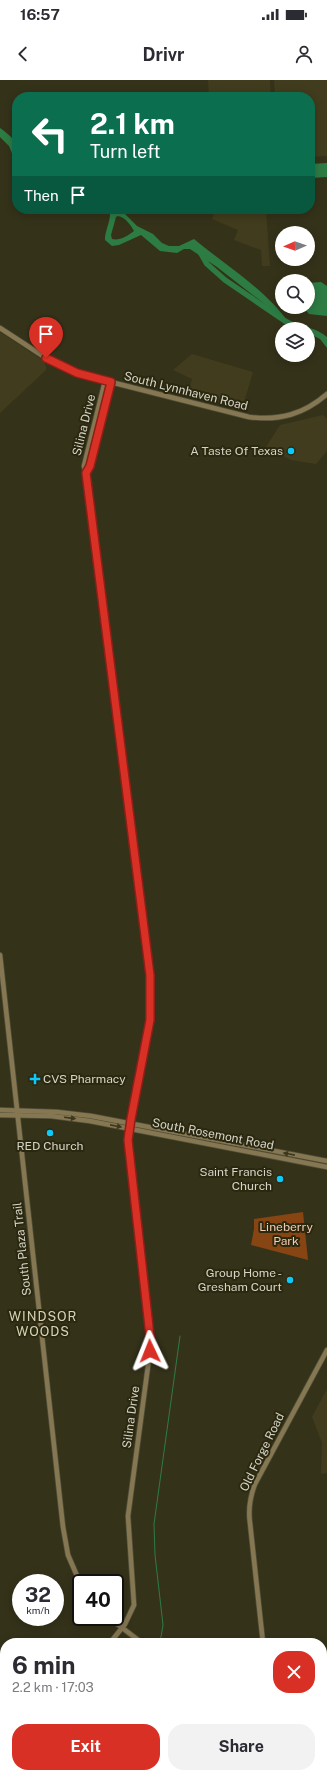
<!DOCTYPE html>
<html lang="en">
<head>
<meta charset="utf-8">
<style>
	:root { --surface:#fff; --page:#f2f2f3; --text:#2b2b33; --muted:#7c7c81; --accent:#d93025 }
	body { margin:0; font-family:"Public Sans",sans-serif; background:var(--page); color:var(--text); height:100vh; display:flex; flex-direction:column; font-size:15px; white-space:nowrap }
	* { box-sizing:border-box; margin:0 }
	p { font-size:13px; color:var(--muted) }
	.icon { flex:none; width:22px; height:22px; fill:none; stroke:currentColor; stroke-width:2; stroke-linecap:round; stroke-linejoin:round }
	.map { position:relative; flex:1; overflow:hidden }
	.sheet { position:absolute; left:0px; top:1558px; width:327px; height:140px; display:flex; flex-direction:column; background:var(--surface); border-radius:16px 16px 0 0; box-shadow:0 2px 10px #0003 }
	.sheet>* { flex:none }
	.banner { position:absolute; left:12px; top:12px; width:303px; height:122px; border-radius:16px; box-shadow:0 2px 10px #0003; background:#0b6e4f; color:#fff; overflow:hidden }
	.needle { width:26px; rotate:268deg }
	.controls { position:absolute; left:275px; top:146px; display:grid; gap:8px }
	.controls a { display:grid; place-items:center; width:40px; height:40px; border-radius:50%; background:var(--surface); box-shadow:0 2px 10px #0003; font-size:20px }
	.speed { position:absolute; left:12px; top:1494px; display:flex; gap:8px; font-size:20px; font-weight:700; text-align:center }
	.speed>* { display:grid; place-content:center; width:52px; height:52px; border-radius:50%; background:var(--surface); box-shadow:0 2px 10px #0003; line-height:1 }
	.speed small { font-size:10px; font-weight:400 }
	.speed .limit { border:2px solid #111; border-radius:6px; background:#fff; color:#111 }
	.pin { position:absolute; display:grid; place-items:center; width:34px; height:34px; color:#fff; margin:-41px -17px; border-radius:50% 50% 50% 0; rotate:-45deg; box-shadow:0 0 4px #0007 }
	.pin .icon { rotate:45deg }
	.me { position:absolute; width:44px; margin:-22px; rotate:358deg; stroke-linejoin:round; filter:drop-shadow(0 0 3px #0008) }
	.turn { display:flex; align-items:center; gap:14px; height:84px; padding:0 12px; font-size:18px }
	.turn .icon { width:52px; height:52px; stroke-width:2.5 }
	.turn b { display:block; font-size:28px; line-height:34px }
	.then { display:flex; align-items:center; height:38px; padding:0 12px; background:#0003; gap:8px; font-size:15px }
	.round { display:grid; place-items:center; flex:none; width:42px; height:42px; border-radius:16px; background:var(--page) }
	.summary { display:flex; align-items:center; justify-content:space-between; height:68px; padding:0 12px }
	h1 { font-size:24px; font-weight:700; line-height:30px }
	.primary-button { display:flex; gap:8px; margin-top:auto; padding:8px 12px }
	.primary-button a { flex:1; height:46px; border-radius:16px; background:var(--accent); color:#fff; font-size:16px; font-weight:700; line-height:46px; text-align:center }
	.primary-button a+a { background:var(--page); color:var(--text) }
	.status { display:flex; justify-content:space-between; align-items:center; height:28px; padding:0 20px; background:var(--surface); direction:ltr }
	.status svg { height:11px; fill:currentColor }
	header { display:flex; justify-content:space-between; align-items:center; height:52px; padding:0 12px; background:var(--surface); font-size:18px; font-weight:700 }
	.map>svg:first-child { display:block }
	.built { fill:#413c1d }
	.green { fill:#864513 }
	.water { fill:#2d7c44; fill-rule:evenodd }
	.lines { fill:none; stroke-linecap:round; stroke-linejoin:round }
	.stream { stroke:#2d7c44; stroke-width:1 }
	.river { stroke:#2d7c44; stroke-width:5.5 }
	.secondary-casing { stroke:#514e3a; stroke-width:6 }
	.secondary { stroke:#867753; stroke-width:4.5 }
	.oneway { fill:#3d381d }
	.route-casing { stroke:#8d1f18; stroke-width:10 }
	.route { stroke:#d93025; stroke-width:7 }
	.poi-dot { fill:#0ecafa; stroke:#2b2810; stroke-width:1.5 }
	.labels { text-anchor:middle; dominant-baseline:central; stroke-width:4; stroke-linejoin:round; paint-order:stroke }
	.street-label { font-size:12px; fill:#d6d4c6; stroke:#2b2810 }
	.poi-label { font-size:12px; fill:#d6d4c6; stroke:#2b2810; text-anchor:end }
	.park-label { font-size:12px; fill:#f6cbb2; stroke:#2b2810 }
	.neighbourhood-label { font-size:13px; letter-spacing:1px; fill:#d7d3b7; stroke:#2b2810 }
</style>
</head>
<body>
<div class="status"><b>16:57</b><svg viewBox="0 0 49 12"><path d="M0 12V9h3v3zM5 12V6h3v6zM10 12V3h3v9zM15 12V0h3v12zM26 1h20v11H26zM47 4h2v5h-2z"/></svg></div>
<header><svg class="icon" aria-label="back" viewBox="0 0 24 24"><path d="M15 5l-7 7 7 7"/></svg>Drivr<svg class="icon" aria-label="person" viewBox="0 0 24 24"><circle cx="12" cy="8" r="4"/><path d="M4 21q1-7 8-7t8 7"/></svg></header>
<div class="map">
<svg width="327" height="1698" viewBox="0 0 327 1698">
	<rect width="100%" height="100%" fill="#35321a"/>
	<!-- built -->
	<g class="built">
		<path d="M208 0H270L271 17H209Z"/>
		<path d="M274 0H327V76L310 77V17H275Z"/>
		<path d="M216 129H266L270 186H262L261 170 234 160 238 150 212 139Z"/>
		<path d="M0 252 44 281 46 287V290L0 333Z"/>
		<path d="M192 274 253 292 242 329 188 314 192 299 173 290Z"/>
		<path d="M323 335 327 339V371L316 384 291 380 266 367 280 345Z"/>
		<path d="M327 1309V1393L321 1394 322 1363 312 1337Z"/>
	</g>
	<!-- green -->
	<path class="green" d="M303 1132 308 1180 251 1165 254 1149V1139Z"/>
	<!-- water -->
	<g class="water">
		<path d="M0 48C18 61 17 64 17 85L9 66 0 57Z"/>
		<path d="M327 83V97L310 98V84Z"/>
		<path d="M94 129 121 130 137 146 153 154 162 163 169 166H179L194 159C224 184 266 210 288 242 301 246 317 248 327 257V268L320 259 308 253V249H291L288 247 276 233 217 187 190 169H184L177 173 160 171 141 155 119 165 112 166 105 160C104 152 115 132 107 130 103 129 98 129 94 129ZM118 136C125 137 131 145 134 151 128 156 119 161 112 159L111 155 116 137Z"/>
		<path d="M321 202 327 206V236L309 234 303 227H308V203Z"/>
	</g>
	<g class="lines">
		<!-- stream -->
		<g class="stream">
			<path d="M157 1563 161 1557 163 1545 155 1475 154 1444 180 1256"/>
			<path d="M126 1698 127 1693"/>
		</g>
		<!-- river -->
		<path class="river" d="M200 172 207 184 225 200 285 241 300 249"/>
		<!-- secondary casing -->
		<g class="secondary-casing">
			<g id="secondary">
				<path d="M0 248 46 278 79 294 249 337C280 341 304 334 327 314"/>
				<path d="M105 301 84 386 87 399 151 913 149 945 131 1034 128 1061 150 1256V1271L128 1436 134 1525 125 1544 110 1563"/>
				<path d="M86 393 90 386 111 302"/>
				<path d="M0 875 63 1447 68 1475 81 1505"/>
				<path d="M0 1030 57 1032 91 1036 327 1081"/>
				<path d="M0 1035 51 1036 90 1041 327 1087"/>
				<path d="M108 1537 142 1563"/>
				<path d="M263 1563 250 1443C248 1429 250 1417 255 1404L327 1270"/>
				<path d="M312 1693 318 1698"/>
				<path d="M0 1697 9 1693"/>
			</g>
		</g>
		<!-- secondary -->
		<use href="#secondary" class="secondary"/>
	</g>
	<!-- one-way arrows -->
	<defs><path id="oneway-solid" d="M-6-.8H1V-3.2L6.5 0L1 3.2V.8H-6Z"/></defs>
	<g class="oneway">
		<use href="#oneway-solid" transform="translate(70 1038) rotate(7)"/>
		<use href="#oneway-solid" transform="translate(116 1046) rotate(11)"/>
		<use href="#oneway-solid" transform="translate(289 1074) rotate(-169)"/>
	</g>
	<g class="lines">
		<!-- route casing -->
		<g class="route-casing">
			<path id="route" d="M46 278 77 293 111 302 90 386 86 393 150 895V940L131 1039 128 1060 150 1256V1271"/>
		</g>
		<!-- route -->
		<use href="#route" class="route"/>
	</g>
	<!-- markers -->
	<g class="poi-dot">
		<circle cx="291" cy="371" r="4"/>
		<path d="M33 993h4v4h4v4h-4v4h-4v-4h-4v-4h4z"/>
		<circle cx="50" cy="1053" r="4"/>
		<circle cx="280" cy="1099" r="4"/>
		<circle cx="290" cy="1200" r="4"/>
	</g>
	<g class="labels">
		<!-- street labels -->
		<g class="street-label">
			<text transform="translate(186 311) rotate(14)">South Lynnhaven Road</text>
			<text transform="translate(84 345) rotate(-76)">Silina Drive</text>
			<text transform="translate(213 1054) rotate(11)">South Rosemont Road</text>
			<text transform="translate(22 1169) rotate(-96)">South Plaza Trail</text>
			<text transform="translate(131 1337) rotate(-82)">Silina Drive</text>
			<text transform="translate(262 1372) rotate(-64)">Old Forge Road</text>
		</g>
		<!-- poi labels -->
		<g class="poi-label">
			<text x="283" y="371">A Taste Of Texas</text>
			<text x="43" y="999" text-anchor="start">CVS Pharmacy</text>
			<text x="50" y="1066" text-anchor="middle">RED Church</text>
			<text x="272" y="1092">Saint Francis<tspan x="272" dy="14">Church</tspan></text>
			<text x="282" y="1193">Group Home -<tspan x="282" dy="14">Gresham Court</tspan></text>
		</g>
		<!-- park labels -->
		<g class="park-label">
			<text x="286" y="1147">Lineberry<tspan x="286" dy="14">Park</tspan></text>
		</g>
		<!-- neighbourhood labels -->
		<g class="neighbourhood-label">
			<text x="43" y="1236">WINDSOR<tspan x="43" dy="15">WOODS</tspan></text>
		</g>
	</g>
</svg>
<div class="controls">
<a><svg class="needle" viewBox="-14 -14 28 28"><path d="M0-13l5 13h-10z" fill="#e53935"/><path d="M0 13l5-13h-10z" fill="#7c7c81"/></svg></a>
<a><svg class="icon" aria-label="search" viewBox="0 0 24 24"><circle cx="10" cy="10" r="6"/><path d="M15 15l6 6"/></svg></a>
<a><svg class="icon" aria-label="layers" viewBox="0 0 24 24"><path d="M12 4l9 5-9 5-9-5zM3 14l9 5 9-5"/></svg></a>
</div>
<div class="speed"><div>32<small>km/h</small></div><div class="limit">40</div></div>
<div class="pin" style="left:46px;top:278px;background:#d93025"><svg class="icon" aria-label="arrive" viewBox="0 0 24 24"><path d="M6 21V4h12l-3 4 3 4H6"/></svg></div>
<svg class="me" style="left:150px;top:1271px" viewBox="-20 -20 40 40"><path d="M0-17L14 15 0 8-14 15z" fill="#d93025" stroke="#fff" stroke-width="4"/></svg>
<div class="banner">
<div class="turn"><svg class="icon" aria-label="left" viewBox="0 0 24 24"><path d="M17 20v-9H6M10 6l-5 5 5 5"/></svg><div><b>2.1 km</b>Turn left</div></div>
<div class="then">Then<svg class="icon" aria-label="arrive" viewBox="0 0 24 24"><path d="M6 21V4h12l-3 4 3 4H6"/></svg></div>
</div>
<section class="sheet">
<div class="summary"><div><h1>6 min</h1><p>2.2 km · 17:03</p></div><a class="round" style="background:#d93025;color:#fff"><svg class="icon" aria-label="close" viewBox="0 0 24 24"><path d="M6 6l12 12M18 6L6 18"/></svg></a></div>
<div class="primary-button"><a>Exit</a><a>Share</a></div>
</section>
</div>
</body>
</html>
